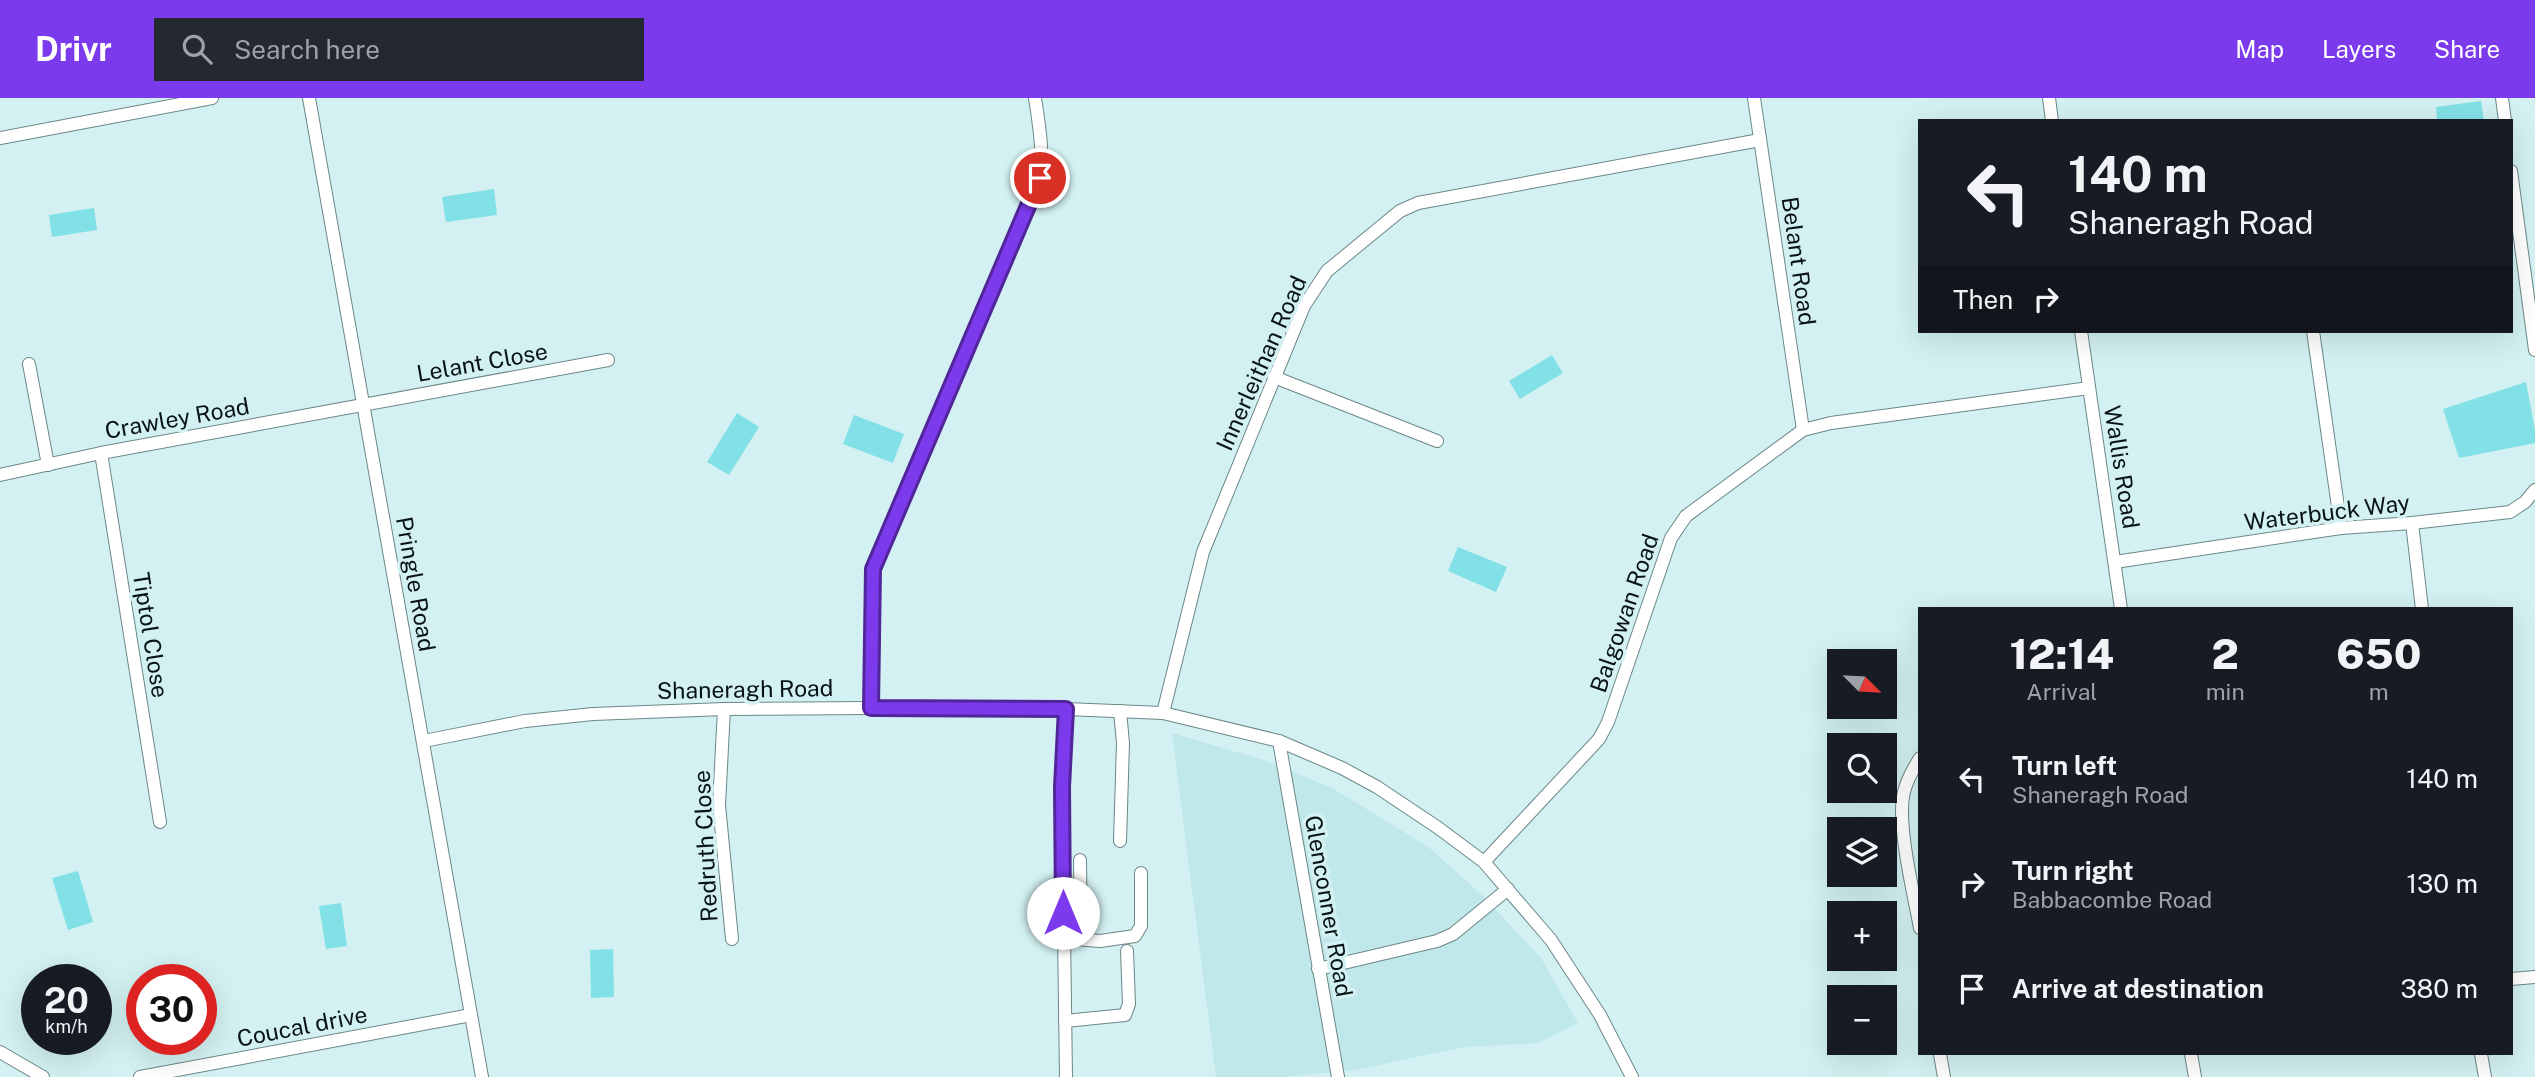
<!DOCTYPE html>
<html lang="en">
<head>
<meta charset="utf-8">
<style>
	:root { --surface:#171b24; --page:#242831; --text:#f1f3f6; --muted:#9ea1a6; --accent:#7c3aed }
	body { margin:0; font-family:"Public Sans",sans-serif; background:var(--page); color:var(--text); height:100vh; display:flex; flex-direction:column; font-size:26px; white-space:nowrap }
	* { box-sizing:border-box; margin:0 }
	p { font-size:23px; color:var(--muted) }
	.icon { flex:none; width:38px; height:38px; fill:none; stroke:currentColor; stroke-width:2; stroke-linecap:round; stroke-linejoin:round }
	.map { position:relative; flex:1; overflow:hidden }
	.details { position:absolute; left:1918px; top:509px; width:595px; height:448px; display:flex; flex-direction:column; background:var(--surface); border-radius:0px; box-shadow:0 7px 28px #0002 }
	.details>* { flex:none }
	.banner { position:absolute; left:1918px; top:21px; width:595px; height:214px; border-radius:0px; box-shadow:0 7px 28px #0002; background:#171b24; color:var(--text); overflow:hidden }
	.needle { width:46px; rotate:114deg }
	.controls { position:absolute; left:1827px; top:551px; display:grid; gap:14px }
	.controls a { display:grid; place-items:center; width:70px; height:70px; border-radius:0px; background:var(--surface); box-shadow:0 7px 28px #0002; font-size:35px }
	.speed { position:absolute; left:21px; top:866px; display:flex; gap:14px; font-size:35px; font-weight:700; text-align:center }
	.speed>* { display:grid; place-content:center; width:91px; height:91px; border-radius:50%; background:var(--surface); box-shadow:0 7px 28px #0002; line-height:1 }
	.speed small { font-size:18px; font-weight:400 }
	.speed .limit { border:10px solid #d22; background:#fff; color:#111 }
	.pin { position:absolute; display:grid; place-items:center; width:60px; height:60px; color:#fff; margin:-30px; border:4px solid #fff; border-radius:50%; box-shadow:0 2px 7px #0007 }
	.me { position:absolute; width:77px; margin:-38px; rotate:0deg; stroke-linejoin:round; filter:drop-shadow(0 0 5px #0008) }
	.turn { display:flex; align-items:center; gap:24px; height:147px; padding:0 35px; font-size:32px }
	.turn .icon { width:91px; height:91px; stroke-width:2.5 }
	.turn b { display:block; font-size:49px; line-height:60px }
	.then { display:flex; align-items:center; height:66px; padding:0 35px; background:#0003; gap:14px; font-size:26px }
	.eta { display:flex; justify-content:space-evenly; align-items:center; height:119px; text-align:center }
	.eta b { font-size:42px; font-weight:800; line-height:49px }
	ul { padding:0; list-style:none }
	li { display:flex; align-items:center; gap:21px; height:105px; padding:0 35px }
	li div { flex:1 }
	li b { display:block; font-size:26px }
	li em { font-style:normal }
	header { display:flex; align-items:center; gap:42px; box-sizing:border-box; height:98px; padding:0 35px; background:var(--accent); color:#fff }
	header strong { font-size:33px }
	nav { display:flex; gap:38px; margin-inline-start:auto; font-size:24px }
	.search { width:490px; height:63px; background:var(--page); display:flex; align-items:center; gap:18px; box-sizing:border-box; padding:0 24px; border-radius:0px; color:var(--muted); font-size:26px }
	.map>svg:first-child { display:block }
	.built { fill:#c0e7e9 }
	.green { fill:#82e1e6 }
	.lines { fill:none; stroke-linecap:round; stroke-linejoin:round }
	.minor-casing { stroke:#6c8788; stroke-width:14 }
	.minor { stroke:#fff; stroke-width:12 }
	.route-casing { stroke:#51269a; stroke-width:18 }
	.route { stroke:#7c3aed; stroke-width:12 }
	.labels { text-anchor:middle; dominant-baseline:central; stroke-width:7; stroke-linejoin:round; paint-order:stroke }
	.street-label { font-size:23px; fill:#091314; stroke:#d3f1f2 }
</style>
</head>
<body>
<header>
<strong>Drivr</strong>
<div class="search"><svg class="icon" aria-label="search" viewBox="0 0 24 24"><circle cx="10" cy="10" r="6"/><path d="M15 15l6 6"/></svg>Search here</div>
<nav><a>Map</a><a>Layers</a><a>Share</a></nav>
</header>
<div class="map">
<svg width="2535" height="979" viewBox="0 0 2535 979">
	<rect width="100%" height="100%" fill="#d3f1f2"/>
	<!-- built -->
	<path class="built" d="M1172 635 1267 663 1332 690 1427 748 1480 795 1541 860 1578 925 1538 945 1465 949 1354 972 1282 979H1216Z"/>
	<!-- green -->
	<g class="green">
		<path d="M2481 3 2484 23H2437L2436 9Z"/>
		<path d="M494 91 497 117 446 124 442 99Z"/>
		<path d="M94 110 97 132 52 139 49 117Z"/>
		<path d="M1552 257 1563 275 1520 301 1509 283Z"/>
		<path d="M2526 284 2535 332V345L2459 360 2443 311Z"/>
		<path d="M737 315 759 329 729 377 707 364Z"/>
		<path d="M854 317 904 336 893 365 843 346Z"/>
		<path d="M1458 449 1507 469 1496 494 1448 473Z"/>
		<path d="M78 773 93 824 68 832 52 780Z"/>
		<path d="M341 805 347 848 326 851 319 808Z"/>
		<path d="M613 851 614 899 591 900 590 852Z"/>
	</g>
	<g class="lines">
		<!-- minor casing -->
		<g class="minor-casing">
			<g id="minor">
				<path d="M309 0 482 979"/>
				<path d="M1754 0 1803 332"/>
				<path d="M2049 0 2052 23"/>
				<path d="M2502 0 2505 23"/>
				<path d="M0 40 212 0"/>
				<path d="M2511 73 2535 252"/>
				<path d="M2081 233 2121 511"/>
				<path d="M2313 233 2341 430"/>
				<path d="M29 266 48 367"/>
				<path d="M1274 279 1437 343"/>
				<path d="M101 355 160 724"/>
				<path d="M0 377 101 355 608 262"/>
				<path d="M2412 425 2422 511"/>
				<path d="M2115 464 2341 430 2412 425 2510 414 2525 404 2535 392"/>
				<path d="M871 610 873 471 1035 96C1046 64 1040 33 1035 0"/>
				<path d="M724 611 719 707 732 841"/>
				<path d="M1120 613 1123 645 1120 743"/>
				<path d="M1163 615 1203 454 1304 208 1327 173 1400 113 1418 105 1760 42"/>
				<path d="M424 643 525 623 593 616 724 611 871 610 1066 611 1163 615 1279 643 1342 670 1377 689 1437 729 1484 764 1551 842 1600 917 1632 979"/>
				<path d="M1279 643 1338 979"/>
				<path d="M1920 660C1913 671 1907 681 1904 694 1896 724 1914 797 1920 830"/>
				<path d="M1080 762 1081 841"/>
				<path d="M1484 764 1599 641 1608 624 1671 440 1686 418 1803 332 1831 325 2089 290"/>
				<path d="M1063 840 1100 843 1135 838 1141 828V775"/>
				<path d="M1318 871 1437 843 1453 836 1508 791"/>
				<path d="M2511 881 2535 879"/>
				<path d="M1065 923 1125 917 1129 906 1127 853"/>
				<path d="M0 954 43 979"/>
				<path d="M1940 956 1944 979"/>
				<path d="M2191 956 2195 979"/>
				<path d="M2481 956 2485 979"/>
				<path d="M140 979 471 917"/>
				<path d="M1066 979 1062 689 1066 611"/>
			</g>
		</g>
		<!-- minor -->
		<use href="#minor" class="minor"/>
	</g>
	<g class="lines">
		<!-- route casing -->
		<g class="route-casing">
			<path id="route" d="M1040 80 873 471 871 610 1066 611 1062 689 1063 815"/>
		</g>
		<!-- route -->
		<use href="#route" class="route"/>
	</g>
	<g class="labels">
		<!-- street labels -->
		<g class="street-label">
			<text transform="translate(1799 163) rotate(82)">Belant Road</text>
			<text transform="translate(482 264) rotate(-10)">Lelant Close</text>
			<text transform="translate(1261 265) rotate(-66)">Innerleithan Road</text>
			<text transform="translate(177 320) rotate(-10)">Crawley Road</text>
			<text transform="translate(2122 369) rotate(81)">Wallis Road</text>
			<text transform="translate(2327 414) rotate(-7)">Waterbuck Way</text>
			<text transform="translate(416 486) rotate(80)">Pringle Road</text>
			<text transform="translate(1624 515) rotate(-71)">Balgowan Road</text>
			<text transform="translate(151 537) rotate(81)">Tiptol Close</text>
			<text transform="translate(745 591) rotate(-1)">Shaneragh Road</text>
			<text transform="translate(705 748) rotate(-93)">Redruth Close</text>
			<text transform="translate(1329 808) rotate(80)">Glenconner Road</text>
			<text transform="translate(302 928) rotate(-11)">Coucal drive</text>
		</g>
	</g>
</svg>
<div class="controls">
<a><svg class="needle" viewBox="-14 -14 28 28"><path d="M0-13l5 13h-10z" fill="#e53935"/><path d="M0 13l5-13h-10z" fill="#9ea1a6"/></svg></a>
<a><svg class="icon" aria-label="search" viewBox="0 0 24 24"><circle cx="10" cy="10" r="6"/><path d="M15 15l6 6"/></svg></a>
<a><svg class="icon" aria-label="layers" viewBox="0 0 24 24"><path d="M12 4l9 5-9 5-9-5zM3 14l9 5 9-5"/></svg></a>
<a>+</a>
<a>−</a>
</div>
<div class="speed"><div>20<small>km/h</small></div><div class="limit">30</div></div>
<div class="pin" style="left:1040px;top:80px;background:#d93025"><svg class="icon" aria-label="arrive" viewBox="0 0 24 24"><path d="M6 21V4h12l-3 4 3 4H6"/></svg></div>
<svg class="me" style="left:1063px;top:815px" viewBox="-20 -20 40 40"><circle r="19" fill="#fff"/><path d="M0-13L10 11 0 6-10 11z" fill="#7c3aed"/></svg>
<div class="banner">
<div class="turn"><svg class="icon" aria-label="left" viewBox="0 0 24 24"><path d="M17 20v-9H6M10 6l-5 5 5 5"/></svg><div><b>140 m</b>Shaneragh Road</div></div>
<div class="then">Then<svg class="icon" aria-label="right" viewBox="0 0 24 24"><path d="M7 20v-9h11M14 6l5 5-5 5"/></svg></div>
</div>
<section class="details">
<div class="eta">
<div><b>12:14</b><p>Arrival</p></div>
<div><b>2</b><p>min</p></div>
<div><b>650</b><p>m</p></div>
</div>
<ul>
<li><svg class="icon" aria-label="left" viewBox="0 0 24 24"><path d="M17 20v-9H6M10 6l-5 5 5 5"/></svg><div><b>Turn left</b><p>Shaneragh Road</p></div><em>140 m</em></li>
<li><svg class="icon" aria-label="right" viewBox="0 0 24 24"><path d="M7 20v-9h11M14 6l5 5-5 5"/></svg><div><b>Turn right</b><p>Babbacombe Road</p></div><em>130 m</em></li>
<li><svg class="icon" aria-label="arrive" viewBox="0 0 24 24"><path d="M6 21V4h12l-3 4 3 4H6"/></svg><div><b>Arrive at destination</b></div><em>380 m</em></li>
</ul>
</section>
</div>
</body>
</html>
